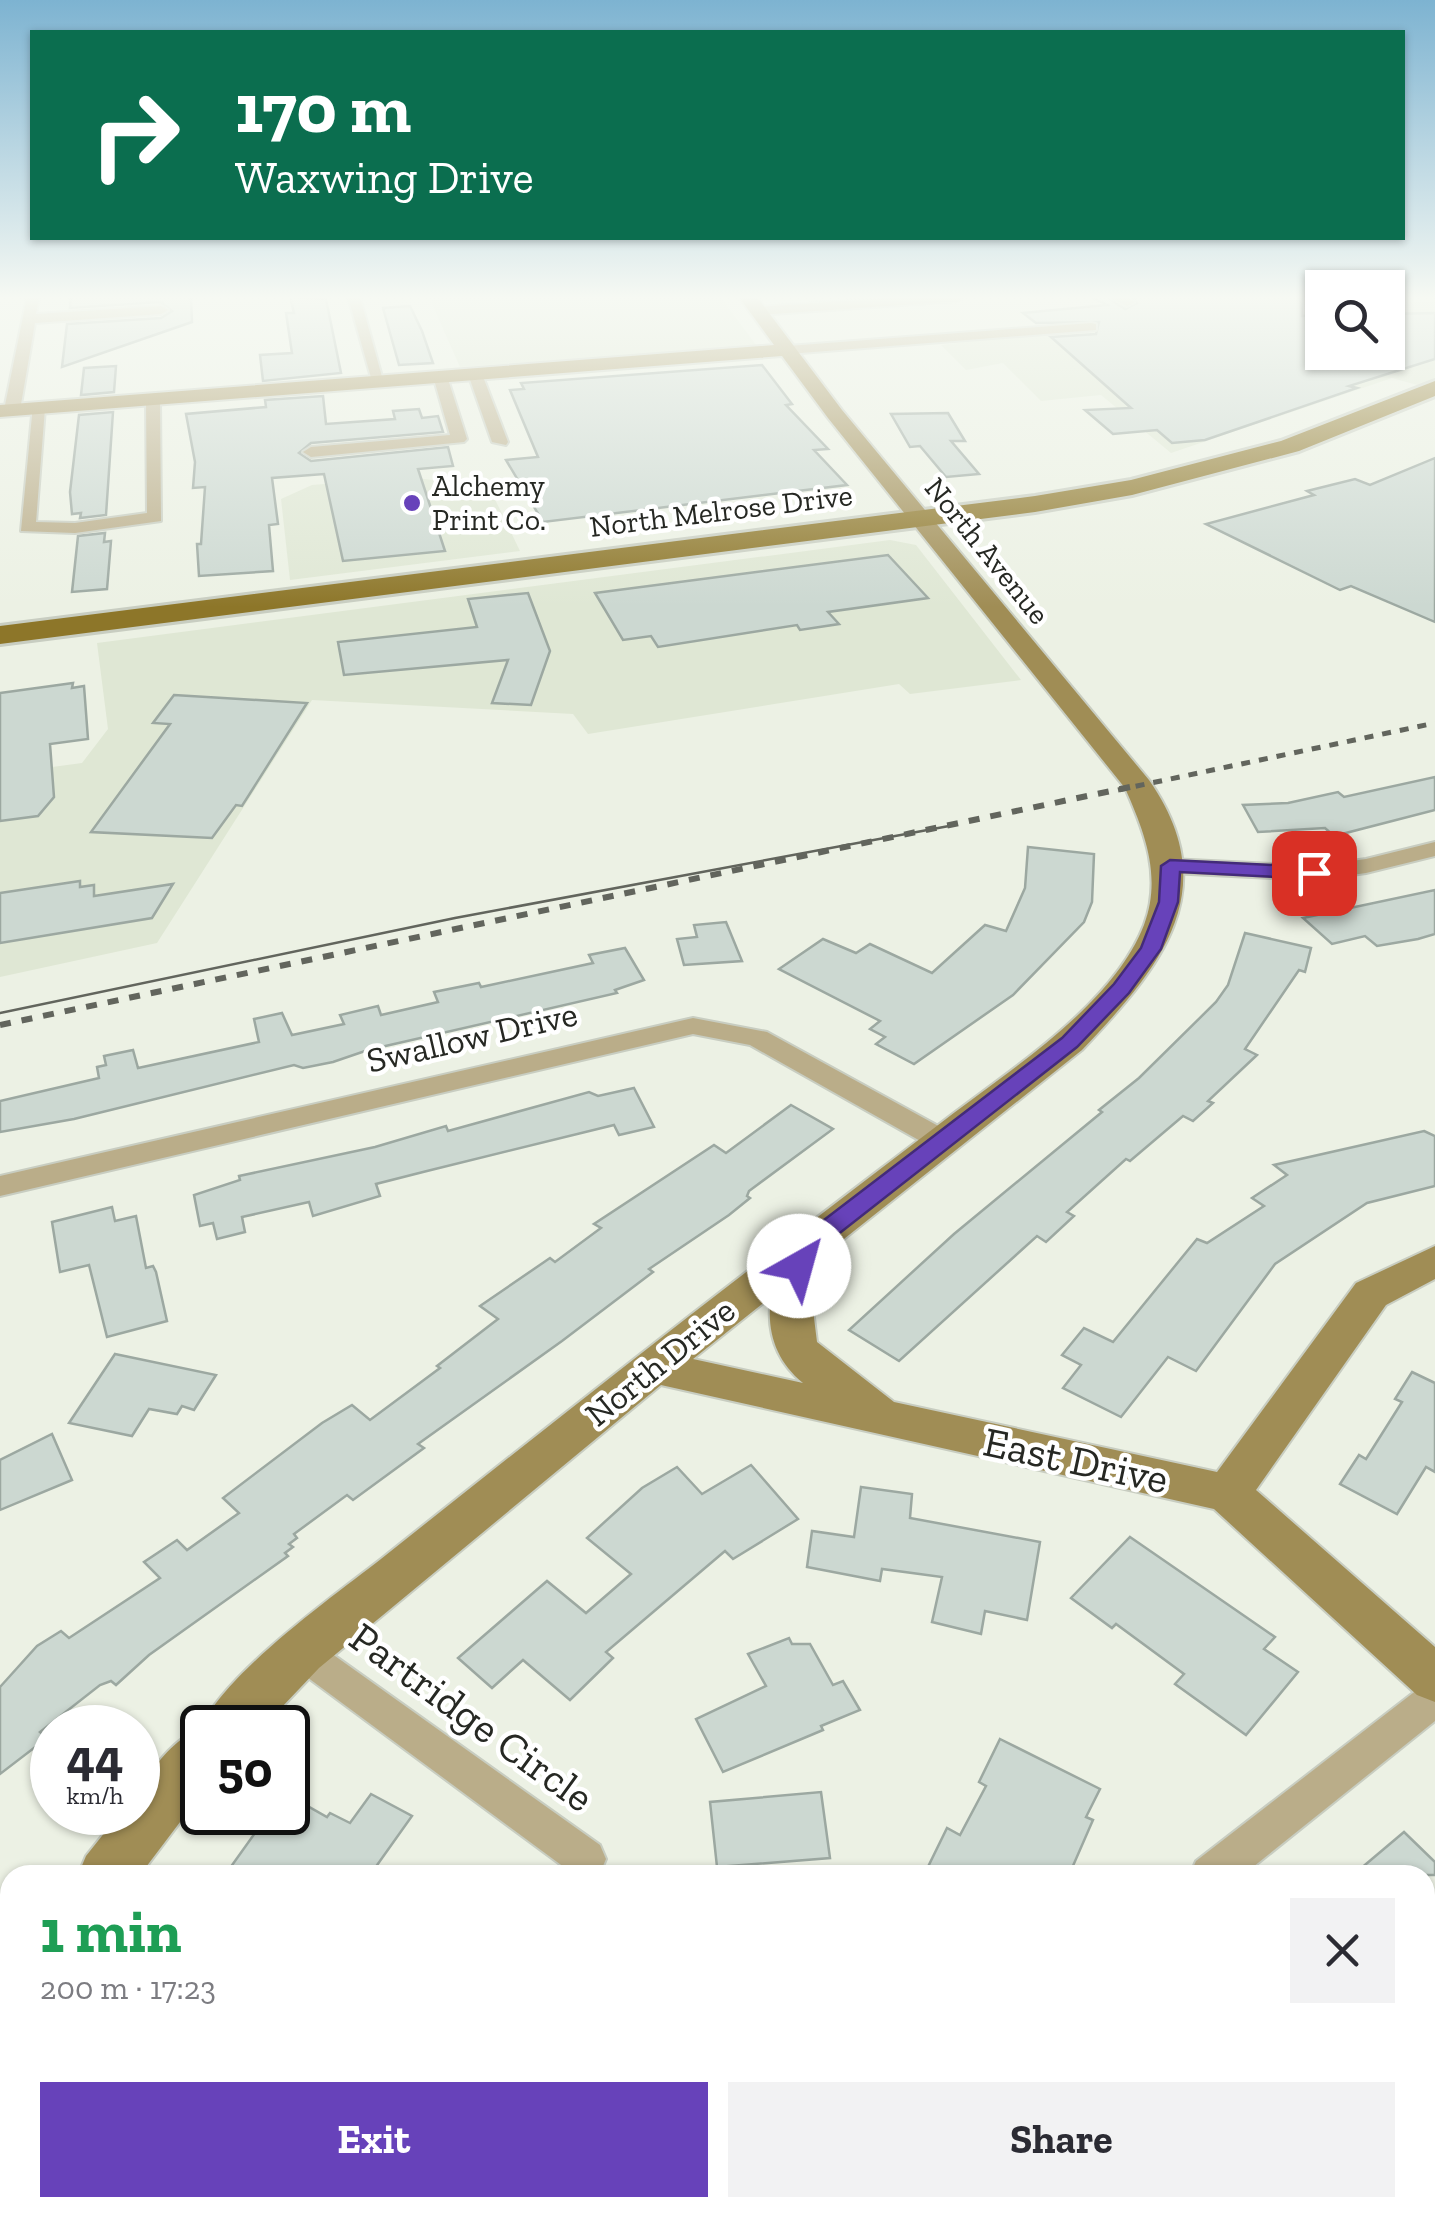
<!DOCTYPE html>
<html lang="en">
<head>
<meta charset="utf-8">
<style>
	:root { --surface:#fff; --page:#f2f2f3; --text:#2b2b33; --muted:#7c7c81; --accent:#6742ba }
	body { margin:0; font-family:"Zilla Slab",serif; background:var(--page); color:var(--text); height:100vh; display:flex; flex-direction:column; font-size:38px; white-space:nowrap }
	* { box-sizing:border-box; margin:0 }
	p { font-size:32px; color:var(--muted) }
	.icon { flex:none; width:55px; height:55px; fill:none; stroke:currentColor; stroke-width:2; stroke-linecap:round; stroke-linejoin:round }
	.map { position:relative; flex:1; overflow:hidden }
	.panel { position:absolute; left:0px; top:1865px; width:1435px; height:352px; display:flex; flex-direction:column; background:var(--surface); border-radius:30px 30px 0 0; box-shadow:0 2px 8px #0004 }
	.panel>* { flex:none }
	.top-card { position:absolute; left:30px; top:30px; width:1375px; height:210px; border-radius:0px; box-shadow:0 2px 8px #0004; background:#0b6e4f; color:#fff; overflow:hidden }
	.controls { position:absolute; left:1305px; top:270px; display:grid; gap:20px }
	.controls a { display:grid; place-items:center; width:100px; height:100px; border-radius:0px; background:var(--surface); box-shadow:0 2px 8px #0004; font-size:50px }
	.speed { position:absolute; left:30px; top:1705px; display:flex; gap:20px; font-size:50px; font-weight:700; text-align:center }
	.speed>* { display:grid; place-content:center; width:130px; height:130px; border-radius:50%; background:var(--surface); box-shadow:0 2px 8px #0004; line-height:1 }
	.speed small { font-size:25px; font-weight:400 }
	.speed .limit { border:5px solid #111; border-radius:15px; background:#fff; color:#111 }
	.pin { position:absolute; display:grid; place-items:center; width:85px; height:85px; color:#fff; margin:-42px; border-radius:20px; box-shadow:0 5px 15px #0006 }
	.me { position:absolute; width:110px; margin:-55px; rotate:38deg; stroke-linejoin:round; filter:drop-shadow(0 0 8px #0008) }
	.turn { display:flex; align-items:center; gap:35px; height:210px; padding:0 40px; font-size:45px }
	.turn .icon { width:130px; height:130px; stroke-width:2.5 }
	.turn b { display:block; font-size:70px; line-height:85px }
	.round { display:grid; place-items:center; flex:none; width:105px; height:105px; border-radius:0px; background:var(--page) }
	.head { display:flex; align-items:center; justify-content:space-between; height:170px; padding:0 40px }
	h1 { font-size:60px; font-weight:700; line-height:75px; color:#1e9e55 }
	.button { display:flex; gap:20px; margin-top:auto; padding:20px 40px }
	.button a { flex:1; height:115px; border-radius:0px; background:var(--accent); color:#fff; font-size:40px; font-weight:700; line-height:115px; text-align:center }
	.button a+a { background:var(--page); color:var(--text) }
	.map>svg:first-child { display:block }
	.built { fill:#dfe7d4 }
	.building { fill:#ccd8d1; stroke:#9ca8a1; stroke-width:2.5 }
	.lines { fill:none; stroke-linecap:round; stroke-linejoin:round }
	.street-casing { stroke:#c8cdc1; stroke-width:4 }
	.secondary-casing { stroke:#c8cdc1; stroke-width:4 }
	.primary-casing { stroke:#c8cdc1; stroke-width:6 }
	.street { fill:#baad89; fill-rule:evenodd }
	.secondary { fill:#a08d55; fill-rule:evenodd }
	.primary { fill:#8d7629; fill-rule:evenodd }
	.tram { stroke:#62655d; stroke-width:2.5 }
	.rail-far1 { stroke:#62655d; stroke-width:5; stroke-dasharray:9 9; stroke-linecap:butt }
	.rail { stroke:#62655d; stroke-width:6; stroke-dasharray:11 11; stroke-linecap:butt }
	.route { fill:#6742ba; stroke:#432b79; stroke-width:2.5 }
	.poi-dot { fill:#6742ba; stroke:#fff; stroke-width:4 }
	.labels { text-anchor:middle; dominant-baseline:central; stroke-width:9; stroke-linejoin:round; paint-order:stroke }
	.far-poi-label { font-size:30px; fill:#262823; stroke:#fff; text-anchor:start }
	.far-street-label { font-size:30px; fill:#262823; stroke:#fff }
	.street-label { font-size:35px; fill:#262823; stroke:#fff }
	.near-street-label { font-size:42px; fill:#262823; stroke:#fff }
</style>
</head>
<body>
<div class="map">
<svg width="1435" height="2216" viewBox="0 0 1435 2216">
	<rect width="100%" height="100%" fill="#ecf1e4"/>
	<!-- built -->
	<g class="built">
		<path d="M429 297H720L757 346 460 367Z"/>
		<path d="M1435 301V390L1392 378 1171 453 1101 395 1041 401 1003 363 966 370 941 345 1102 326 1322 310V352H1388V305Z"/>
		<path d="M408 477 489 487 520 551 290 580 281 499 312 485Z"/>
		<path d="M890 540 916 545 1021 680 910 694 899 684 588 734 573 714 312 700 157 943 0 977V774L82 763 108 729 97 643Z"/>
	</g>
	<!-- building -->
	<g class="building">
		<path d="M71 297H191L192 322 62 367 67 324 161 318 172 311 161 302 70 308Z"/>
		<path d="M290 297 326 299 341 373 263 381 260 355 292 353 286 313H294Z"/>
		<path d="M1091 297H1107L1125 309 1137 303 1133 297H1301L1302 316 1322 315V352H1388V314L1435 313V359L1349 386 1357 388 1205 440 1172 443 1157 430 1113 434 1085 410 1131 408 1051 337 1096 334 1099 322 1036 323 1023 313 1107 305Z"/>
		<path d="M410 306 422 331 433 363 399 365 383 308Z"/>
		<path d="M762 365 792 404 786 405 828 449 814 450 847 485 543 522 506 460 538 457 510 390 524 389 521 383Z"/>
		<path d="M116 366 114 392 81 395 84 368Z"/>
		<path d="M323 396 326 424 395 419 393 411 419 409 422 418 438 416 443 432 311 443 299 453 311 461 448 447 453 466 418 469 445 551 343 561 324 474 272 478 278 524 269 525 273 571 199 576 197 544H201L205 487 193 488 195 462 186 414 266 407 265 400Z"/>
		<path d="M113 412 106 515 80 518 81 513 72 514 70 492 79 415Z"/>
		<path d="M948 413 965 441H951L979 474 946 477 920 446 910 447 891 414Z"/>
		<path d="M1435 458V622L1351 586 1340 590 1206 524 1314 495 1307 491 1355 479 1370 485Z"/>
		<path d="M105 533 104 542 111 541 107 589 72 592 78 536Z"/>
		<path d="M888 555 928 598 828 612 839 624 800 630 797 625 658 647 651 636 623 640 595 593Z"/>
		<path d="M528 593 550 651 531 705 492 703 508 660 344 675 338 642 477 627 468 599Z"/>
		<path d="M73 683 72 688 84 686 88 739 50 744 54 797 38 816 0 821V693Z"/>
		<path d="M174 695 307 703 242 806 236 805 212 838 91 832 170 724 153 723Z"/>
		<path d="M1435 777V810L1334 836 1325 828 1258 832 1243 805 1288 803 1338 792 1344 797Z"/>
		<path d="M1028 847 1094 854 1092 902 1084 922 1013 995 914 1064 876 1044 885 1037 870 1029 880 1021 779 969 823 939 856 953 870 944 932 973 985 925 1006 931 1025 888Z"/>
		<path d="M80 881V887L94 885V896L173 884 152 918 0 943V893Z"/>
		<path d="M1435 890V934L1418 939 1377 946 1365 936 1332 944 1303 918Z"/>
		<path d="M726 922 742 961 684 965 677 939 697 937 694 925Z"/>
		<path d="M1245 933 1311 948 1305 972 1299 970 1245 1049 1257 1055 1208 1101 1213 1103 1193 1121 1183 1116 1130 1161 1126 1159 1067 1212 1074 1216 1046 1242 1037 1236 899 1361 849 1330 954 1234 1102 1112 1099 1110 1139 1078 1216 1002 1228 985Z"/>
		<path d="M625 948 644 980 615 990 617 993 368 1050 333 1062 303 1068 294 1065 74 1119 0 1132V1101L99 1078 97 1067 106 1065 104 1056 133 1050 138 1068 259 1042 254 1019 282 1013 292 1035 344 1024 340 1015 378 1006 381 1015 438 1002 434 992 479 983 481 987 593 963 589 955Z"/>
		<path d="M634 1088 654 1127 619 1135 614 1125 427 1171 376 1184 380 1196 313 1216 309 1202 242 1217 245 1232 217 1239 213 1223 200 1226 194 1195 240 1180 239 1176 375 1147 446 1126 448 1131 589 1092 598 1096Z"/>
		<path d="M791 1105 833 1129 749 1191 747 1196 750 1198 729 1215 649 1269 653 1272 562 1341 418 1444 424 1448 353 1500 347 1495 294 1534 297 1538 289 1544 293 1547 285 1553 288 1556 149 1655 116 1685 111 1681 100 1685 40 1732 47 1738 0 1774V1687L37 1646 61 1631 69 1638 160 1578 144 1562 177 1540 187 1550 239 1513 223 1498 322 1423 352 1405 370 1420 440 1368 437 1366 498 1319 480 1306 550 1258 555 1262 601 1228 594 1224 714 1145 726 1153Z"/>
		<path d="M1424 1131 1435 1136V1186L1367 1203 1275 1264 1196 1371 1168 1357 1121 1417 1063 1388 1081 1365 1062 1355 1084 1328 1113 1342 1197 1239 1207 1243 1264 1206 1252 1198 1287 1175 1274 1165Z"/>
		<path d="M112 1207 115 1221 136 1216 146 1268 153 1266 156 1272 167 1321 107 1337 89 1265 60 1272 52 1222Z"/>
		<path d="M115 1354 216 1375 194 1410 182 1406 177 1414 149 1409 132 1436 69 1423Z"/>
		<path d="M1412 1372 1435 1383V1472L1426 1467 1397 1514 1340 1484 1359 1455 1366 1459 1402 1402 1395 1399Z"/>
		<path d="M52 1434 72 1480 0 1510V1460Z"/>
		<path d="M751 1465 798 1519 733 1559 725 1551 606 1652 613 1658 570 1700 523 1660 492 1688 458 1658 547 1581 586 1613 631 1574 587 1538 642 1488 677 1467 702 1494Z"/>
		<path d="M861 1487 912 1494 910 1518 1040 1542 1027 1620 985 1611 981 1634 932 1622 942 1577 882 1569 880 1581 807 1567 812 1531 854 1537Z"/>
		<path d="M1130 1537 1275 1637 1264 1649 1298 1672 1246 1735 1175 1684 1184 1674 1116 1624 1112 1628 1071 1598Z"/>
		<path d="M789 1638 792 1644H810L833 1685 843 1681 860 1710 821 1726 823 1730 723 1772 696 1719 766 1686 748 1654Z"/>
		<path d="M1000 1739 1100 1789 1086 1817 1093 1820 1069 1875H924L947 1828 960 1835 986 1786 979 1782Z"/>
		<path d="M821 1792 830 1858 717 1867 710 1802Z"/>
		<path d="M371 1794 412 1816 370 1875H225L270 1812H288V1795L327 1817 330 1813 350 1823Z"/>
		<path d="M1404 1832 1435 1862V1875H1353Z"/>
	</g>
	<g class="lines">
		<!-- street casing -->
		<g class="street-casing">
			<g id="street">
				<path d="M27 297H39L36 314 161 306 168 310 161 314 35 323 20 410 12 415 4 410Z"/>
				<path d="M348 297H360L384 384 372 381Z"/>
				<path d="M903 297H964L958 301 758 315 751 311 758 307Z"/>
				<path d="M1110 297H1127L1134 302 1127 306Z"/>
				<path d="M1305 297H1322V301Z"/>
				<path d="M1091 323 1096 324V330L788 354 781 350 788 346Z"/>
				<path d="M475 370 482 374 508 442 506 445 492 442 468 374Z"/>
				<path d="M440 372 447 376 467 439 464 442 311 457 303 452 311 447 450 435 433 376Z"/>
				<path d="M153 396 160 400 161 521 75 533 21 531 33 405 45 408 36 522 75 523 147 513 146 400Z"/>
				<path d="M1435 842V856L1366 873 1315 880 1170 873 1158 866 1170 859 1315 866 1366 859Z"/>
				<path d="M693 1018 767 1032 951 1133 955 1140 951 1147H931L750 1045 693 1034 0 1196V1176Z"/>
				<path d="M301 1636 314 1641 600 1845 606 1859 600 1873H572L288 1663 282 1652 288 1641Z"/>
				<path d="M1435 1681V1721L1243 1875H1190L1196 1861 1422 1686Z"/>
			</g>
		</g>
		<!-- secondary casing -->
		<g class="secondary-casing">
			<g id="secondary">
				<path d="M739 297H757L842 410 1149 780C1226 891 1160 968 1082 1050L825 1254 812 1302 817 1342 894 1402 1217 1472 1356 1283 1435 1246V1279L1386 1305 1256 1490 1435 1647V1702L1417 1695 1214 1509 661 1385 319 1668 262 1728H202V1793L140 1875H78L86 1856 121 1812H138C138 1780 171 1740 201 1728 224 1674 332 1597 381 1559 509 1457 637 1356 767 1256 826 1210 886 1165 946 1119 1011 1069 1113 1005 1144 925 1162 877 1145 833 1125 788L828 418 782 356 0 417V405L774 345ZM771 1297C766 1331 776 1361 803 1383L693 1359Z"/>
				<path d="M0 1909 10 1912V1970L0 1967Z"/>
				<path d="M10 2061V2190L0 2195V2065Z"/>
			</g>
		</g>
		<!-- primary casing -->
		<g class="primary-casing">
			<path id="primary" d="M1435 381V396L1299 451 1132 495 1035 512 0 644V626L1035 496 1131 480 1281 441Z"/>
		</g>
		<!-- street -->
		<use href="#street" class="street"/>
		<!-- secondary -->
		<use href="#secondary" class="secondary"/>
		<!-- primary -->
		<use href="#primary" class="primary"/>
		<!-- tram -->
		<path class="tram" d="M0 1013 455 918 949 826"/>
		<!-- rail-far1 -->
		<path class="rail-far1" d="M1118 790 1435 723"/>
		<!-- rail -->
		<path class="rail" d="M0 1025 1130 787"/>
	</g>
	<!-- sky -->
	<linearGradient id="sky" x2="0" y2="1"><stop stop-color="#7db3d1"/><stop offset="0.49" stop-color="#f6f9f3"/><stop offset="1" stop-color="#f6f9f3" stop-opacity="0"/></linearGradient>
	<rect width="1435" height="607" fill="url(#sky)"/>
	<!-- route -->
	<path class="route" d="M1170 860 1314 867 1324 873 1314 879 1180 872 1178 902 1161 949 1129 993 1077 1047 818 1250 808 1273H790L786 1266 799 1239 1062 1038 1114 984 1141 948 1159 902 1161 866Z"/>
	<!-- markers -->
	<circle class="poi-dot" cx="412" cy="503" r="10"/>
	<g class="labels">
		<!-- far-poi labels -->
		<g class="far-poi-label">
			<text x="432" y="486">Alchemy<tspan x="432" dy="34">Print Co.</tspan></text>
		</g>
		<!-- far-street labels -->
		<g class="far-street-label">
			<text transform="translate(721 511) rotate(-7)">North Melrose Drive</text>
			<text transform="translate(987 551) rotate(51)">North Avenue</text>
		</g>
		<!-- street labels -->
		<g class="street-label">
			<text transform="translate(472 1037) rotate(-13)">Swallow Drive</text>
			<text transform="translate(660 1362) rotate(-39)">North Drive</text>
		</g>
		<!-- near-street labels -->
		<g class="near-street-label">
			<text transform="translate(1076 1460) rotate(12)">East Drive</text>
			<text transform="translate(472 1717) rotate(36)">Partridge Circle</text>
		</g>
	</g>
</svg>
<div class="controls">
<a><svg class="icon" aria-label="search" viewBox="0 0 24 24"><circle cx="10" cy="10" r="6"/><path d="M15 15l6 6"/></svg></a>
</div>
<div class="speed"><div>44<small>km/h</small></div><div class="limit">50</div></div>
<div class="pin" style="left:1314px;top:873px;background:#d93025"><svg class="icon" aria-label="arrive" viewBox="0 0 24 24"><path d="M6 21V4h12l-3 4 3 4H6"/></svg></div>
<svg class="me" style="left:799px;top:1266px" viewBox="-20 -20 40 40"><circle r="19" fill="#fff"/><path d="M0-13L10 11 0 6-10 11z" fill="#6742ba"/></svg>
<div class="top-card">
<div class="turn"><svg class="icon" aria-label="right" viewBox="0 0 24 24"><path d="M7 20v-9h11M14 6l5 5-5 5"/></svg><div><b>170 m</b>Waxwing Drive</div></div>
</div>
<section class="panel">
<div class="head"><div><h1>1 min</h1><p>200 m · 17:23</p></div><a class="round"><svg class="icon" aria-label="close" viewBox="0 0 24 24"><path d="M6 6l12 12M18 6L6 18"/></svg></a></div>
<div class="button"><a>Exit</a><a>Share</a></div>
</section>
</div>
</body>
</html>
